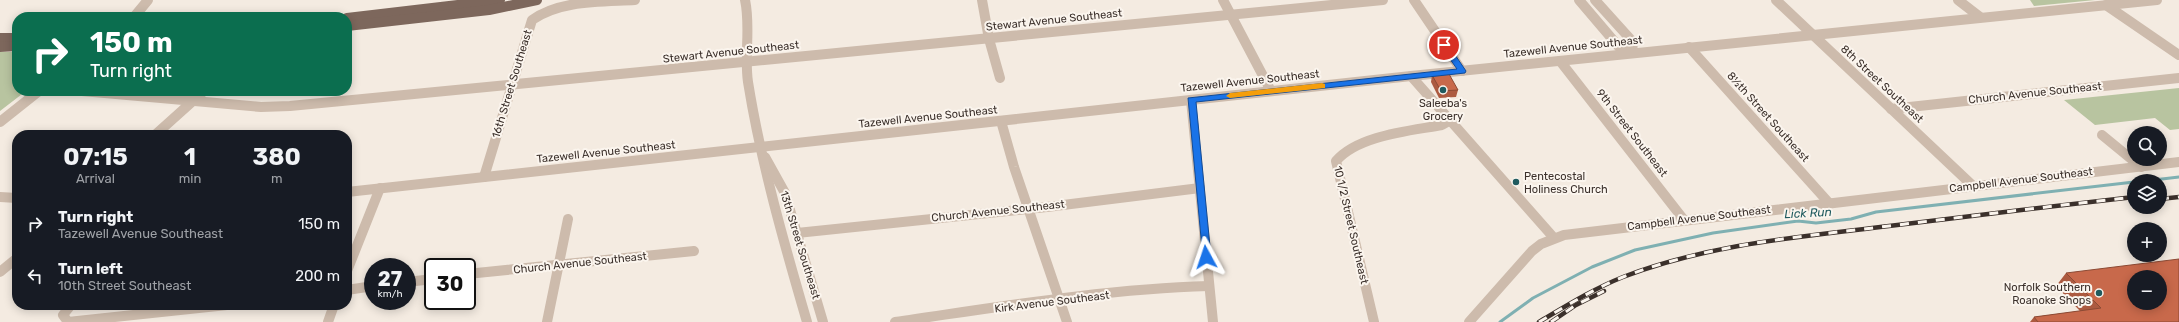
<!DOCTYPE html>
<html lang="en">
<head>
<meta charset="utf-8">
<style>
	:root { --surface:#171b24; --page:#242831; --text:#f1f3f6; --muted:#9ea1a6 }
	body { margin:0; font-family:Rubik,sans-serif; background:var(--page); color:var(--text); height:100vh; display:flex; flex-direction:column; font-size:15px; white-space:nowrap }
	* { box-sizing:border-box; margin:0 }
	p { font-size:13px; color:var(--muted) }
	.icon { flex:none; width:22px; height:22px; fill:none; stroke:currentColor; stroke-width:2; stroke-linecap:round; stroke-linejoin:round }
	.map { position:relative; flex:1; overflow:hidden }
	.details { position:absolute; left:12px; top:130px; width:340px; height:180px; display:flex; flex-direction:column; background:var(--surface); border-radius:16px; box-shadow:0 2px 10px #0003 }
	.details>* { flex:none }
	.hud { position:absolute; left:12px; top:12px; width:340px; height:84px; border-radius:16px; box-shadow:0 2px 10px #0003; background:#0b6e4f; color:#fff; overflow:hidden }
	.buttons { position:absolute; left:2127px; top:126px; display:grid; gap:8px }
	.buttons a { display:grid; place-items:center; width:40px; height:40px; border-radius:50%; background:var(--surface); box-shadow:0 2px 10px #0003; font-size:20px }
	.speed { position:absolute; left:364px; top:258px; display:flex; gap:8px; font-size:20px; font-weight:700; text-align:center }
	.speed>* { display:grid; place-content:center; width:52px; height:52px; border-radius:50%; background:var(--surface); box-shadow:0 2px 10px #0003; line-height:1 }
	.speed small { font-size:10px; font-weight:400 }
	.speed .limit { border:2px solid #111; border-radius:6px; background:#fff; color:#111 }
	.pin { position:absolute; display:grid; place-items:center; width:34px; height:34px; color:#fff; margin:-17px; border:2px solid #fff; border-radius:50%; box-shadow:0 1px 4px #0007 }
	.me { position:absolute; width:44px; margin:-22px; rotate:355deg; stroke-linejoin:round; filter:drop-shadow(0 0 3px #0008) }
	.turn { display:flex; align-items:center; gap:14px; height:84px; padding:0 12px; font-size:18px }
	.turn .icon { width:52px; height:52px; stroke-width:2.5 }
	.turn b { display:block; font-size:28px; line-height:34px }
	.eta { display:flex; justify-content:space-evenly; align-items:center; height:68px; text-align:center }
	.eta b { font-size:24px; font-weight:700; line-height:28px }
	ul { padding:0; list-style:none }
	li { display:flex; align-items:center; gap:12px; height:52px; padding:0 12px }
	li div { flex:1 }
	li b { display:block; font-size:15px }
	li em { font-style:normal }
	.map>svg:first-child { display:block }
	.green { fill:#b8c4a0 }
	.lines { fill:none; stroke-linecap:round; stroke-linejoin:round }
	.stream { stroke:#7fb0b2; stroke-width:3 }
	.minor { stroke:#cdbbac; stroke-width:10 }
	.major { stroke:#7d675c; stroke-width:10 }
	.rail-casing { stroke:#3b302b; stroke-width:4.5 }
	.rail { stroke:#fbf5ee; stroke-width:3; stroke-dasharray:9; stroke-linecap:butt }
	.wall { fill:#ac5a40 }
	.building { fill:#c8694b; stroke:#8c4a34; fill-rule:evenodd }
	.route { fill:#1a73e8; stroke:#114b97 }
	.slow { fill:#f59e0b }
	.poi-dot { fill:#1f5a5e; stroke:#fbf5ee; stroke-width:1.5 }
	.labels { text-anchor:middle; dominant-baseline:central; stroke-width:4; stroke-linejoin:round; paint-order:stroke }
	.street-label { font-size:11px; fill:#3b302b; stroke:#fbf5ee }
	.poi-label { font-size:11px; fill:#3b302b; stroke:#fbf5ee }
	.water-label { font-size:12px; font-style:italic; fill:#1f5a5e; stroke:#fbf5ee }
</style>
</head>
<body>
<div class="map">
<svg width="2179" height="322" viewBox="0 0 2179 322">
	<rect width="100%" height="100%" fill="#f4ebe1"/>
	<!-- green -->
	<g class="green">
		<path d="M2030 0H2095L2034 6Z"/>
		<path d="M0 52H17V91H26L0 111Z"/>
		<path d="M2179 88V129L2170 130 2155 118 2095 125 2064 100Z"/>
	</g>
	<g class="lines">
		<!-- stream -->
		<g class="stream">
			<path d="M2145 181 2179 177"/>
			<path d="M1500 322 1533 298 1592 267 1635 250 1713 233 1798 221 1816 223 1851 219 1876 212 2134 182"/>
		</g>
		<!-- minor -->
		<g class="minor">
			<path d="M745 0C751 27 744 55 748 82 761 163 784 243 807 322"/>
			<path d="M982 0 989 39 1000 78"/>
			<path d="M1223 0 1271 91"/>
			<path d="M1414 0 1462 71"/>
			<path d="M1579 0 1619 47 1632 53 1633 42 1595 0"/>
			<path d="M1776 0 1973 186"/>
			<path d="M1958 0 1980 17"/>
			<path d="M2106 5 2179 55"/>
			<path d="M134 17 148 0"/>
			<path d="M1689 47 1829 203"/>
			<path d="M1560 61 1684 220"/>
			<path d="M1411 76 1554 238"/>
			<path d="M82 91 261 107 290 106 1383 0"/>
			<path d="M1191 100 1213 322"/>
			<path d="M1891 109 2179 78"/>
			<path d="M1001 121 1014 167 1067 322"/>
			<path d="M0 122 39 91"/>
			<path d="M155 135 204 91"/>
			<path d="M2102 135 2141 167"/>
			<path d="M765 157 785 193 823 322"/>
			<path d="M484 177 532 20C560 0 601 2 635 0"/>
			<path d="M347 192 1411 76 2157 0"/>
			<path d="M0 197 17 198"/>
			<path d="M797 233 1047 207 1200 188"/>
			<path d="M347 271 380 188"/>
			<path d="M0 272 17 258"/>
			<path d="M467 274 694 251"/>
			<path d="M407 282 433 279"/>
			<path d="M347 290 373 286"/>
			<path d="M71 305 63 315 68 322 227 305"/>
			<path d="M328 322 334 305"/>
			<path d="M547 322 568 219"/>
			<path d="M895 322C999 307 1104 289 1209 286"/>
			<path d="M1374 322 1336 161C1358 135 1410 131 1442 125L1449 121"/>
			<path d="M1469 322 1532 251 1541 244 1564 235 2179 162"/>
		</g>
		<!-- major -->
		<g class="major">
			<path d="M347 18 500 0"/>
			<path d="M347 26 489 10 537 0"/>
			<path d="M0 38H17"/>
			<path d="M0 47 17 46"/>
		</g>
		<!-- rail casing -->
		<g class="rail-casing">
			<g id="rail">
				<path d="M2160 199 2179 197"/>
				<path d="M1539 322C1566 306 1593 289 1623 277 1709 244 1799 237 1889 226 1971 216 2052 206 2134 197"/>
				<path d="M1551 322 1576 305 1604 291"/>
			</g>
		</g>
		<!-- rail -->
		<use href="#rail" class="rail"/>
	</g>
	<!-- wall -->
	<g class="wall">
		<path d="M1432 75 1458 90 1456 97 1439 98 1431 82Z"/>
		<path d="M2066 273 2179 322H2030L2034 317 2080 311 2056 286Z"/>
	</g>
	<!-- building -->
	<g class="building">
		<path d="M1449 74 1458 90 1441 91 1432 75Z"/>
		<path d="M2179 259V322H2038L2034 317 2101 308 2066 273ZM2134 277H2160V303H2134Z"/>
	</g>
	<!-- route -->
	<path class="route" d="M1441 43H1447L1466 71 1465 73 1196 102 1211 257 1206 260 1203 259 1188 98 1457 69 1440 45Z"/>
	<!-- slow -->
	<path class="slow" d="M1322 83 1325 84V88L1230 98 1226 96 1230 93Z"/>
	<!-- markers -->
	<g class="poi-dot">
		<circle cx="1443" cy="90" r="4"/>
		<circle cx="1516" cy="182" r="4"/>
		<circle cx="2099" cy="293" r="4"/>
	</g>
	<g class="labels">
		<!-- street labels -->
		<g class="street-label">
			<text transform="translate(1054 20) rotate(-6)">Stewart Avenue Southeast</text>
			<text transform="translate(1573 47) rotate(-6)">Tazewell Avenue Southeast</text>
			<text transform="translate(731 52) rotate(-6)">Stewart Avenue Southeast</text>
			<text transform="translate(1250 81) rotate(-6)">Tazewell Avenue Southeast</text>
			<text transform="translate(512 84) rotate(-73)">16th Street Southeast</text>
			<text transform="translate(1882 84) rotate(43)">8th Street Southeast</text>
			<text transform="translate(2035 93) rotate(-6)">Church Avenue Southeast</text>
			<text transform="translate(928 117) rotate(-6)">Tazewell Avenue Southeast</text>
			<text transform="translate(1768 117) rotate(48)">8½th Street Southeast</text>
			<text transform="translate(1632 133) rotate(52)">9th Street Southeast</text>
			<text transform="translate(606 152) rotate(-6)">Tazewell Avenue Southeast</text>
			<text transform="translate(2021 180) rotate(-7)">Campbell Avenue Southeast</text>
			<text transform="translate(998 211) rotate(-6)">Church Avenue Southeast</text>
			<text transform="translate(1699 218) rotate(-7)">Campbell Avenue Southeast</text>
			<text transform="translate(1351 225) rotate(77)">10 1/2 Street Southeast</text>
			<text transform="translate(800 245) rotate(73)">13th Street Southeast</text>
			<text transform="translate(580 263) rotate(-6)">Church Avenue Southeast</text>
			<text transform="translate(1052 302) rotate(-7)">Kirk Avenue Southeast</text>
		</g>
		<!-- poi labels -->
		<g class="poi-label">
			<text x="1443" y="103">Saleeba's<tspan x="1443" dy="13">Grocery</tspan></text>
			<text x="1524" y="176" text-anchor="start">Pentecostal<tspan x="1524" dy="13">Holiness Church</tspan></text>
			<text x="2091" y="287" text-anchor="end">Norfolk Southern<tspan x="2091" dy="13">Roanoke Shops</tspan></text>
		</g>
		<!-- water labels -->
		<g class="water-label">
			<text transform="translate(1808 213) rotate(-3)">Lick Run</text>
		</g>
	</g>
</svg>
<div class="buttons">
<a><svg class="icon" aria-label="search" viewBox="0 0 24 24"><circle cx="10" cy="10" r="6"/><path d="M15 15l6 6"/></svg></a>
<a><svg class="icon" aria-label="layers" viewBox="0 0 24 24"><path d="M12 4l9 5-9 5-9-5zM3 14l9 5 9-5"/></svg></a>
<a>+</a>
<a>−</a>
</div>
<div class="speed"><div>27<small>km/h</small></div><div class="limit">30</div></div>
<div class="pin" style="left:1444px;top:45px;background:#d93025"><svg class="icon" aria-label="arrive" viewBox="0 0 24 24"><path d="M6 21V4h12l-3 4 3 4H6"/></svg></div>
<svg class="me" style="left:1206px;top:257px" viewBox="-20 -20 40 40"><path d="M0-17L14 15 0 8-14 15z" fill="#1a73e8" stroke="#fff" stroke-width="4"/></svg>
<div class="hud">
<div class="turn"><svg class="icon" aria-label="right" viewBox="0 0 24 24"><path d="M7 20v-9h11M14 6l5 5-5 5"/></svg><div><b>150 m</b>Turn right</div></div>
</div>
<section class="details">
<div class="eta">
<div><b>07:15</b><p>Arrival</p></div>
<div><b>1</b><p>min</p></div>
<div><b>380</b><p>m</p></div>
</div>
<ul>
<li><svg class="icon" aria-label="right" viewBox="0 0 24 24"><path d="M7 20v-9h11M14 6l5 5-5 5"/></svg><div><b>Turn right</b><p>Tazewell Avenue Southeast</p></div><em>150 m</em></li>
<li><svg class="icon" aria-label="left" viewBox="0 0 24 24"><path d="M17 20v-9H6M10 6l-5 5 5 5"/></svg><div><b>Turn left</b><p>10th Street Southeast</p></div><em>200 m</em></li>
</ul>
</section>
</div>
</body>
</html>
